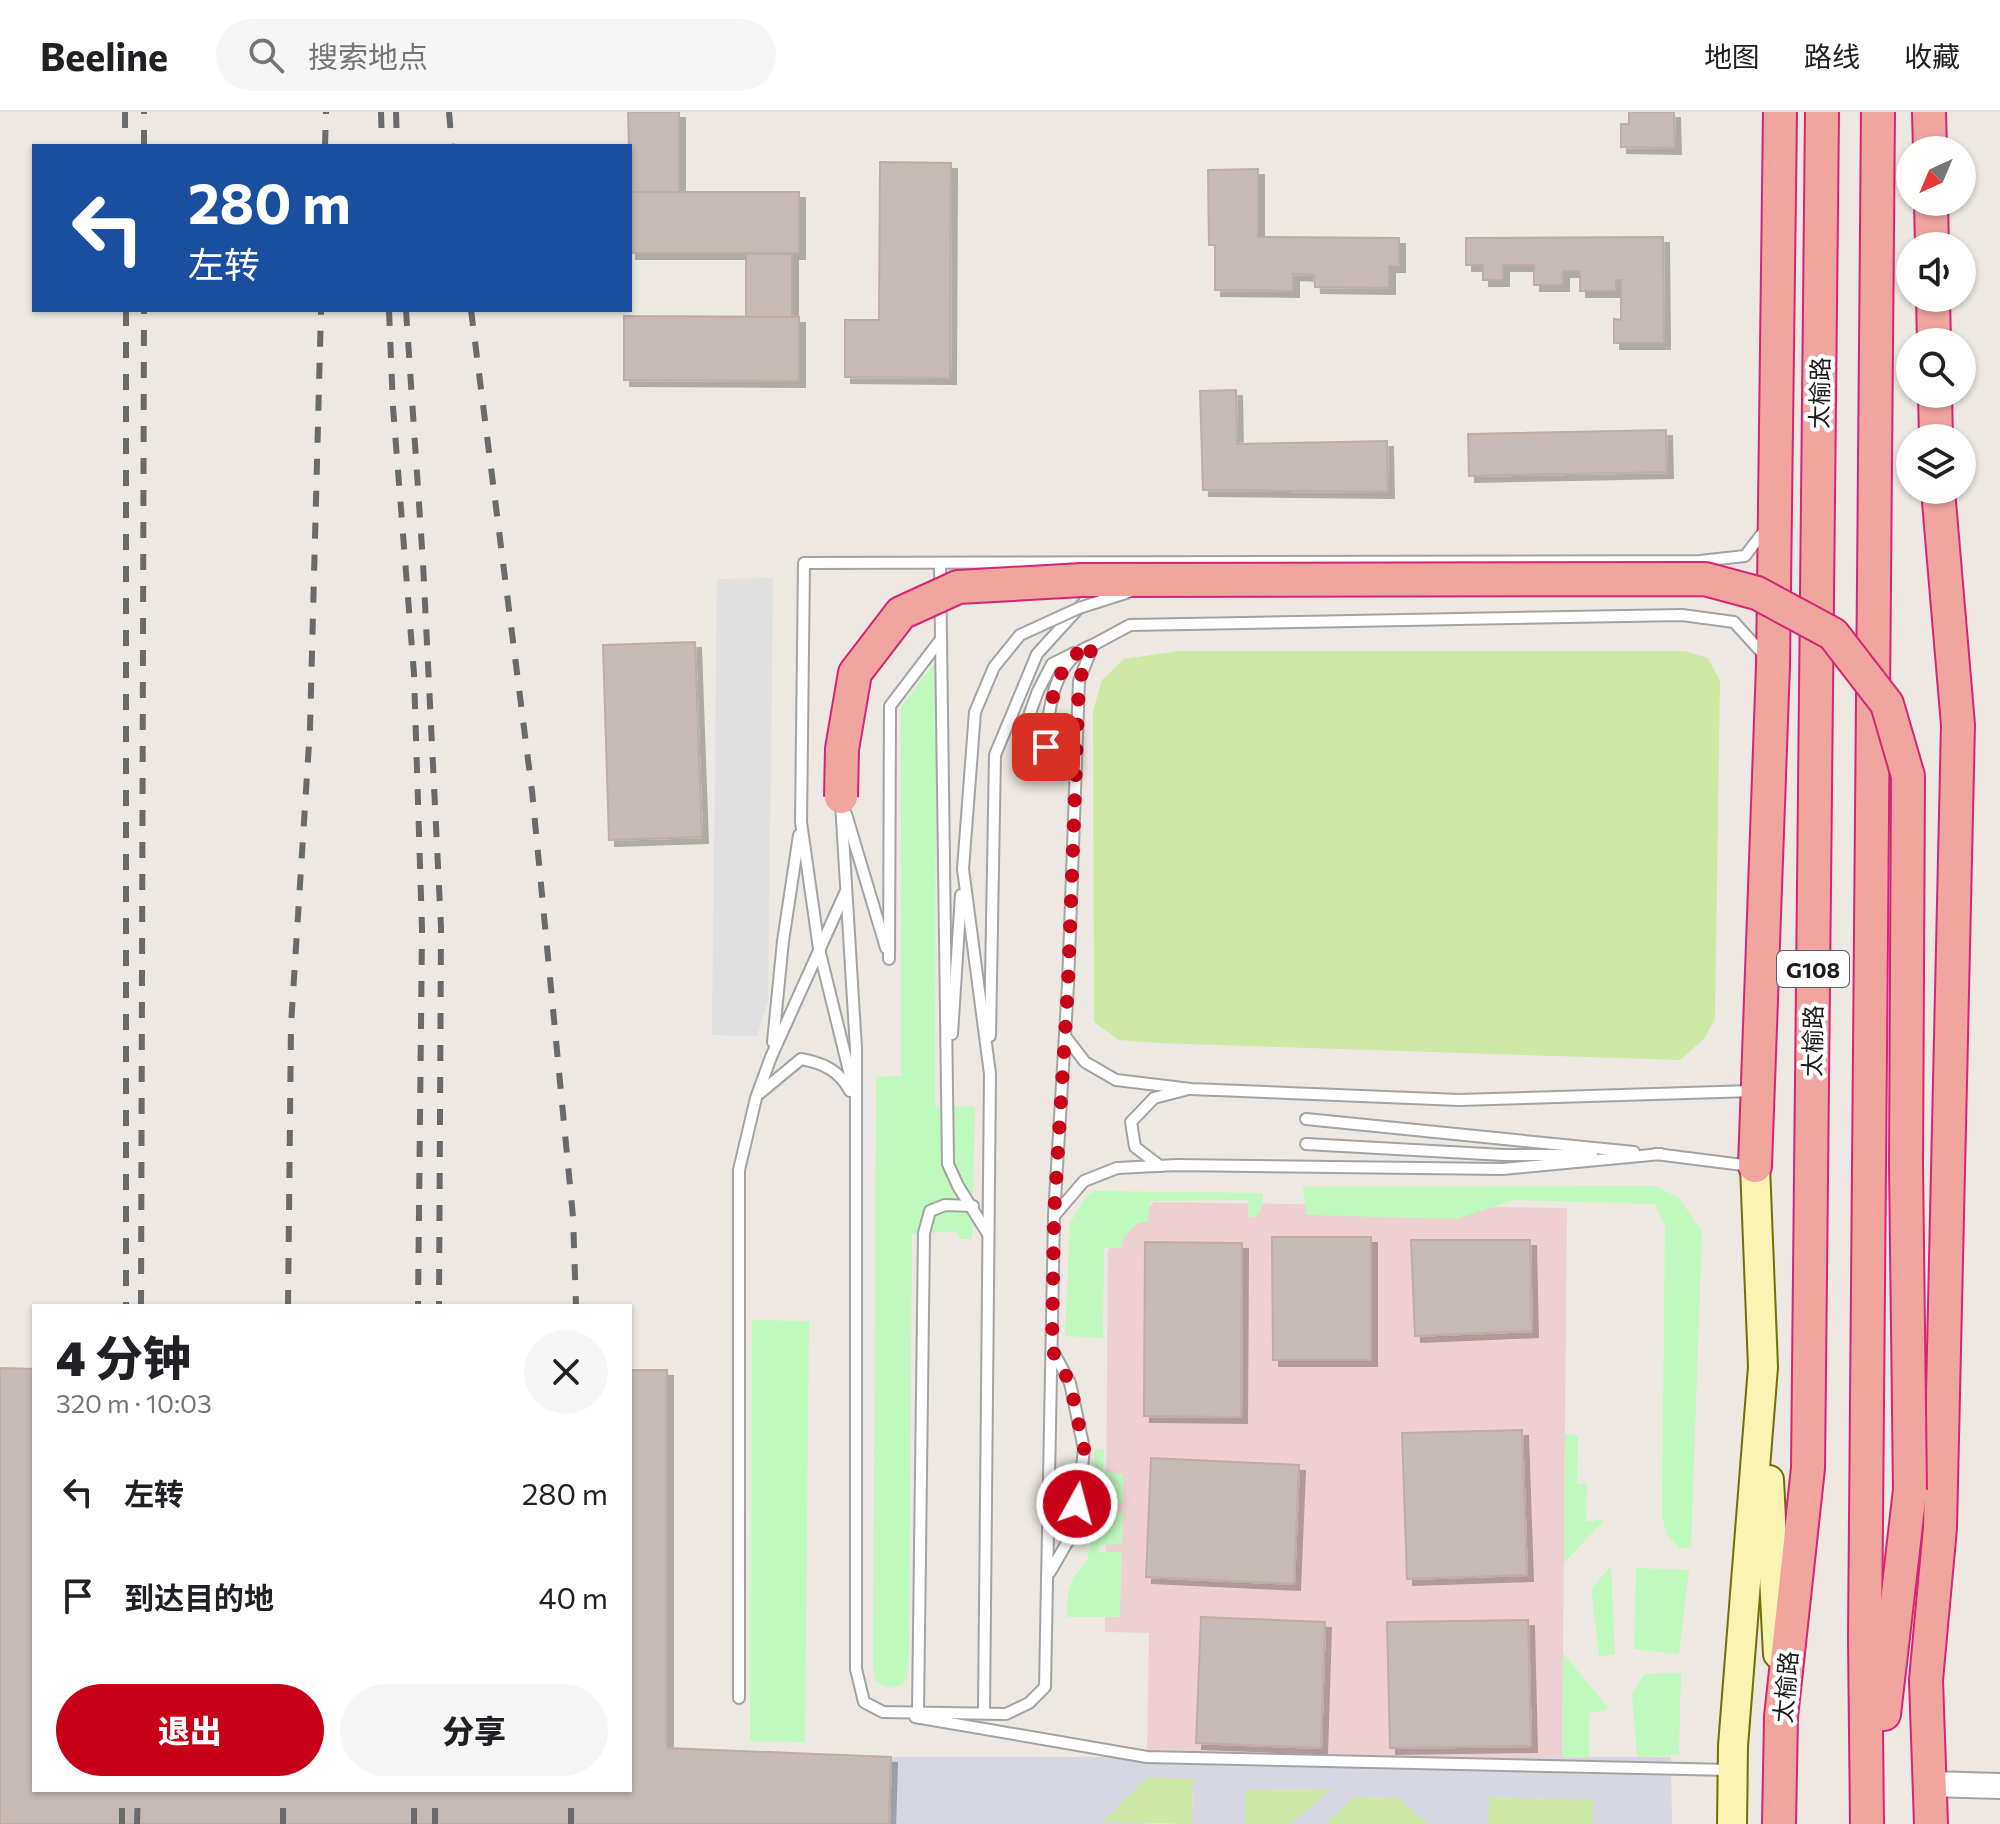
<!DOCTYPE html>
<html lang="zh">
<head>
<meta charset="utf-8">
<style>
	:root { --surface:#fff; --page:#f6f6f6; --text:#202124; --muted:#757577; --line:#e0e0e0; --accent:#c70118 }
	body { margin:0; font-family:Commissioner,"Noto Sans SC",sans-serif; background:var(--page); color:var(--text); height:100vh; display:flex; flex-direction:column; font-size:30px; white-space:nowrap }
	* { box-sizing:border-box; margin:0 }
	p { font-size:26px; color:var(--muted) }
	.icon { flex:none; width:44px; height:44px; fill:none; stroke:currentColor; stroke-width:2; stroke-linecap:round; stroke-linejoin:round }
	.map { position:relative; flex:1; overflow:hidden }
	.details { position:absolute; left:32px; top:1192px; width:600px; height:488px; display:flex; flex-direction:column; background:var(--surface); border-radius:0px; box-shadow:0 2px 6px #0004 }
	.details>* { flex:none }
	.top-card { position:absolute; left:32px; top:32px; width:600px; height:168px; border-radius:0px; box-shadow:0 2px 6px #0004; background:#1a4fa0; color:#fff; overflow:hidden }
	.needle { width:52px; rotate:224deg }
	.buttons { position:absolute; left:1896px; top:24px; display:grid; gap:16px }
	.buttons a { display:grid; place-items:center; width:80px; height:80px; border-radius:50%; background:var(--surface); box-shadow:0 2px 6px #0004; font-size:40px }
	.pin { position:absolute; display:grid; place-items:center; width:68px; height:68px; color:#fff; margin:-34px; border-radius:16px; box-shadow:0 4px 12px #0006 }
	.me { position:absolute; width:88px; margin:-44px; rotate:7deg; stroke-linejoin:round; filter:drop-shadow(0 0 6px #0008) }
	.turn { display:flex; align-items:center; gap:28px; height:168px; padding:0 24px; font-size:36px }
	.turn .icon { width:104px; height:104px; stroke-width:2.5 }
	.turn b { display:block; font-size:56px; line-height:68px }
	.round { display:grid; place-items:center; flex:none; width:84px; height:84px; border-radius:42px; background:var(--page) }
	.headline { display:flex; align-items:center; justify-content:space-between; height:136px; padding:0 24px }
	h1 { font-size:48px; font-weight:800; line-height:60px }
	.action { display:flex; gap:16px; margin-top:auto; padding:16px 24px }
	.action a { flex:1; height:92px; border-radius:48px; background:var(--accent); color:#fff; font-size:32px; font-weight:800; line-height:92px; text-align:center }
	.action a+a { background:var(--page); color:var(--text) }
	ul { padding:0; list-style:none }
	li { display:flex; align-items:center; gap:24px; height:104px; padding:0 24px }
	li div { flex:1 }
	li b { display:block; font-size:30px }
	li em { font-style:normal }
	header { display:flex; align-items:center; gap:48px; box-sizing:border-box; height:112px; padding:0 40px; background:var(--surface); border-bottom:2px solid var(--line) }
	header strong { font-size:38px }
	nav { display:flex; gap:44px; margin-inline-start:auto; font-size:28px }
	.search { width:560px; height:72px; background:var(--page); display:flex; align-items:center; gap:20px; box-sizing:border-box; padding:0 28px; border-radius:44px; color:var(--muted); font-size:30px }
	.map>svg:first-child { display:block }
	.commercial { fill:#efd0d2 }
	.grass { fill:#cee8a6 }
	.park { fill:#bff9bd }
	.parking { fill:#e0e0e0 }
	.plaza { fill:#d6d7e3 }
	.building { fill:#c5bab5; stroke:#bfada4; stroke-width:2; filter:url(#shadow) }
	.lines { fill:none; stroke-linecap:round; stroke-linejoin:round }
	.service-casing { stroke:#a3a3a3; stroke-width:14 }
	.tertiary-casing { stroke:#a3a3a3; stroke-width:28 }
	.secondary-casing { stroke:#717005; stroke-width:32 }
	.trunk-casing { stroke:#d62476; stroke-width:36 }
	.service { stroke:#fff; stroke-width:10 }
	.tertiary { stroke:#fff; stroke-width:24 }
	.secondary { stroke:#f9f4b4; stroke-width:28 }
	.trunk { stroke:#f0a69e; stroke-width:32 }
	.rail { stroke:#6a6a6a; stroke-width:6; stroke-dasharray:16 16; stroke-linecap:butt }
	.service-bridge-casing { stroke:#a3a3a3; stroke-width:14; stroke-linecap:butt }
	.trunk-bridge-casing { stroke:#d62476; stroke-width:36; stroke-linecap:butt }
	.service-bridge { stroke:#fff; stroke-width:10 }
	.trunk-bridge { stroke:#f0a69e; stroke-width:32 }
	.route { stroke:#c70118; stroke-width:14; stroke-dasharray:0 25.2 }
	.labels { text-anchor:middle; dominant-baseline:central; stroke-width:8; stroke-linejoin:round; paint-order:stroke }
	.shield { fill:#fff; stroke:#606060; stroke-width:2 }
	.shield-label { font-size:22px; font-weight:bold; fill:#1c1c1c }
	.street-label { font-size:24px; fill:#1c1c1c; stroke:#fff }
</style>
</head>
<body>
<header>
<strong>Beeline</strong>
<div class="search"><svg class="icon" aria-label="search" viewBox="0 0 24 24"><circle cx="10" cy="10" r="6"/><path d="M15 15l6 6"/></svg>搜索地点</div>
<nav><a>地图</a><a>路线</a><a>收藏</a></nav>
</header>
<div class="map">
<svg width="2000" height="1712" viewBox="0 0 2000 1712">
	<defs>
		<filter id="shadow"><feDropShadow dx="6" dy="6" stdDeviation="0" flood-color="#0004"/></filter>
	</defs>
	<rect width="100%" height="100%" fill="#ede8e1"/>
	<!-- commercial -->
	<path class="commercial" d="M1154 1090 1567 1096 1562 1645H1147L1149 1521 1105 1520 1108 1138Z"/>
	<!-- grass -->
	<g class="grass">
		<path d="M1179 539H1685L1708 546 1720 569 1715 906 1705 926 1680 948 1157 931 1119 928 1094 910 1093 599 1102 568 1124 547Z"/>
		<path d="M1147 1665 1193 1666 1192 1712 1102 1710Z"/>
		<path d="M1334 1677 1289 1712H1245V1678Z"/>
		<path d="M1354 1685 1398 1686 1428 1712H1326Z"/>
		<path d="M1488 1685 1593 1688V1712H1488Z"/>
	</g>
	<!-- park -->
	<g class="park">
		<path d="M936 550 935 995 975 994 972 1127H960L956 1119 912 1122 909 1544 907 1566 900 1574 888 1576 876 1569 873 1556 876 965 901 964V595Z"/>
		<path d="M1655 1074 1678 1085 1702 1119 1691 1435 1680 1437 1667 1423 1662 1404 1665 1114 1655 1092 1514 1088 1456 1107 1306 1103 1303 1075Z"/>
		<path d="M1095 1079 1263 1081 1261 1097 1255 1106 1248 1104V1088L1150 1089 1148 1110H1139L1124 1125 1121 1136H1104L1103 1226 1065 1224 1070 1111 1086 1085Z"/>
		<path d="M752 1208 809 1209 805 1630 750 1629Z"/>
		<path d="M1565 1322 1578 1324 1577 1372 1587 1371 1586 1410 1605 1407 1564 1451Z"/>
		<path d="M1095 1337H1104L1103 1360 1123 1362V1391L1100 1392 1099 1399 1123 1400 1122 1432 1099 1433V1440H1122L1120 1505H1067L1068 1480 1074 1464 1087 1450 1091 1427Z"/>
		<path d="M1611 1454 1615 1543 1599 1544 1591 1477Z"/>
		<path d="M1636 1456 1689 1458 1679 1542 1634 1537Z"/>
		<path d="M1563 1541 1609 1597 1589 1601V1645H1562Z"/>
		<path d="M1681 1561 1679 1643 1637 1645 1632 1582 1645 1562Z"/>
	</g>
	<!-- parking -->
	<path class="parking" d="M773 466 768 889 757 924 712 923 717 467Z"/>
	<!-- plaza -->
	<path class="plaza" d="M891 1645H1671L1672 1712H1593V1688L1489 1685 1488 1712H1428L1398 1686 1354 1685 1326 1712H1289L1332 1677 1245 1678V1712H1192L1193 1667 1147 1665 1103 1709 1156 1712H889Z"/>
	<!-- building -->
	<g class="building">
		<path d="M628 0H679V80H630Z"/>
		<path d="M1629 0H1674L1675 36 1621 35V12H1629Z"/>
		<path d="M880 50 951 51 950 266 845 265V208H879Z"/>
		<path d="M1258 57V125L1399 126V154H1389V176L1315 175 1314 163 1293 162V179L1215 178V133H1209L1208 58Z"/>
		<rect x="630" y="80" width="169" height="61"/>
		<path d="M1663 125 1664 231H1614V207L1621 208V168H1616V179H1580V159H1563V173H1534V153H1503V168H1483V153H1466V126Z"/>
		<rect x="746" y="142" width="46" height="63"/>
		<path d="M624 204 799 205V269L624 268Z"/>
		<path d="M1236 278 1237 332 1387 329 1388 380 1203 378 1200 279Z"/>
		<path d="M1666 318 1667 360 1469 364 1468 322Z"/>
		<path d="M695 530 702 725 609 728 603 533Z"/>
		<path d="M1272 1125H1371V1248H1273Z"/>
		<path d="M1411 1128H1530L1532 1219 1415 1224Z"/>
		<path d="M1145 1130 1242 1131 1241 1305 1144 1304Z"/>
		<path d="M0 1256 34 1257V1678H630V1258H667V1636L891 1645 889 1712H0Z"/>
		<path d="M1522 1318 1527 1463 1407 1467 1402 1321Z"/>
		<path d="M1151 1346 1299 1353 1294 1472 1146 1465Z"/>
		<path d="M1201 1505 1325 1510 1321 1636 1196 1631Z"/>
		<path d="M1528 1508 1531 1634 1390 1636 1387 1510Z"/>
	</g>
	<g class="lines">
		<!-- service casing -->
		<g class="service-casing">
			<g id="service">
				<path d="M940 451 948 1052 958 1074 988 1122"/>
				<path d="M1024 656 1026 612 1038 579 1052 552 1074 541"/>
				<path d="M1044 657C1048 615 1046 549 1093 533"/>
				<path d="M841 691 856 937V1557L864 1590 883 1600 1006 1602 1029 1591 1045 1575 1054 1104 1084 1069 1117 1056 1176 1053 1503 1057 1661 1042"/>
				<path d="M846 702 886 836"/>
				<path d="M963 757 990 962 984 1601"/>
				<path d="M889 847 890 594 941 527"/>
				<path d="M952 922 961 783"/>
				<path d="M990 924 995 643 1037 542 1097 476"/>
				<path d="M1065 924 1085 950 1116 968 1191 977 1459 988 1752 979"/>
				<path d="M773 930 783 829 799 723"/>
				<path d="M852 971 819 837 801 710 804 451 1700 449 1745 444 1765 418"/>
				<path d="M760 981 801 947C823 951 839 958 850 979"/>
				<path d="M1306 1007 1634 1040"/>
				<path d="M1306 1032 1504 1043H1592"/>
				<path d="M1656 1042 1751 1054"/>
				<path d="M1160 1054 1135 1035 1131 1010 1154 986 1185 978"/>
				<path d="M1054 1104 1068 873 1079 569 1093 533 1130 513 1682 503 1734 510 1764 543"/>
				<path d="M1050 1460 1075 1417 1084 1337 1070 1271 1054 1241"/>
				<path d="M739 1586V1058L756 986 771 945 845 781"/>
				<path d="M918 1600 924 1121 930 1099 945 1093 973 1094"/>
				<path d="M915 1605 1147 1645 1731 1658"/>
			</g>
		</g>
		<!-- tertiary casing -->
		<g class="tertiary-casing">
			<path id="tertiary" d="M1930 1672 2000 1674"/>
		</g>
		<!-- secondary casing -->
		<g class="secondary-casing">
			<g id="secondary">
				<path d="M1769 1368 1778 1542"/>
				<path d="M1732 1712 1733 1634 1763 1255 1755 1054"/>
			</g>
		</g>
		<!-- trunk casing -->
		<g class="trunk-casing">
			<g id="trunk">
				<path d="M1929 0 1930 38"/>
				<path d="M1931 90 1932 134"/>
				<path d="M1933 186 1934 230"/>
				<path d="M1935 282 1936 326"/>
				<path d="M1755 1054 1773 553 1780 0"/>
				<path d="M1884 1602 1910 1378"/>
				<path d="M1779 1712 1781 1605 1808 1356 1822 0"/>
				<path d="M1867 1712 1865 1526 1878 0"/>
				<path d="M1931 1712 1926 1568 1940 1416 1958 613 1938 378"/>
			</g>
		</g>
		<!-- service -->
		<use href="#service" class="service"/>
		<!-- tertiary -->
		<use href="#tertiary" class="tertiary"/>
		<!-- secondary -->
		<use href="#secondary" class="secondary"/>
		<!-- trunk -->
		<use href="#trunk" class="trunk"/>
		<!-- rail -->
		<g class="rail">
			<path d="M125 0V34"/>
			<path d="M381 0 382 34"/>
			<path d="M396 0 397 34"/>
			<path d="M449 0 452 34"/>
			<path d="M144 34V0"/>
			<path d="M325 34 326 0"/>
			<path d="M126 198V1194"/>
			<path d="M389 198 393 295 414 562 422 817 418 1194"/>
			<path d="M406 198 423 451 441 815 439 1194"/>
			<path d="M471 198 532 679 573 1105 576 1194"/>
			<path d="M141 1194 144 198"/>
			<path d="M288 1194 291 913 310 616 321 198"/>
			<path d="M122 1712V1678"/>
			<path d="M137 1712 138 1678"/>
			<path d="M283 1712V1678"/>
			<path d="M414 1712V1678"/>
			<path d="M435 1712V1678"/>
			<path d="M571 1712V1678"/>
		</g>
		<!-- service-bridge casing -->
		<g class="service-bridge-casing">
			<path id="service-bridge" d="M963 757 975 600 994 555 1020 523 1079 496 1129 480"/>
		</g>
		<!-- trunk-bridge casing -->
		<g class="trunk-bridge-casing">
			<path id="trunk-bridge" d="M841 685 842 637 855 561 901 501 958 475 1082 468 1705 467 1757 481 1833 522 1887 592 1908 664 1906 1053 1910 1378"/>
		</g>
		<!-- service-bridge -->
		<use href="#service-bridge" class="service-bridge"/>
		<!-- trunk-bridge -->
		<use href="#trunk-bridge" class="trunk-bridge"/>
	</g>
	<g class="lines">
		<!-- route -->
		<path class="route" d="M1046 635C1050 598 1052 547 1093 533L1079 569 1068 873 1054 1104 1052 1238 1070 1271 1084 1337 1077 1392"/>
	</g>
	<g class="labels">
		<!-- shield labels -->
		<rect class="shield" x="1777" y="839" width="72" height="36" rx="6"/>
		<g class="shield-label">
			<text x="1813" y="857">G108</text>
		</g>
		<!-- street labels -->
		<g class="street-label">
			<text transform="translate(1819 281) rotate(-89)">太榆路</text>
			<text transform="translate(1812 929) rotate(-89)">太榆路</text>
			<text transform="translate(1785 1575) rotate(-85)">太榆路</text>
		</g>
	</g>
</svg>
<div class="buttons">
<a><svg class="needle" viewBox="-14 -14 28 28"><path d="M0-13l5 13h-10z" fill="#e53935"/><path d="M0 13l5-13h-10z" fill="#757577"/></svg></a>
<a><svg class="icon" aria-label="sound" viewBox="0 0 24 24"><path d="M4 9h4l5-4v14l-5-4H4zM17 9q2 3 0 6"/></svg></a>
<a><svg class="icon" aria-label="search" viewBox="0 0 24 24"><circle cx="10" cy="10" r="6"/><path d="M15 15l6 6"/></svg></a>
<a><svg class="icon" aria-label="layers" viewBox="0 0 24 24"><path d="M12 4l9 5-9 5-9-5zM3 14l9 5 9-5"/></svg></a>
</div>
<div class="pin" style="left:1046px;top:635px;background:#d93025"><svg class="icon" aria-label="arrive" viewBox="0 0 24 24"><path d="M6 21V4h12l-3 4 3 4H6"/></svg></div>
<svg class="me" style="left:1077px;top:1392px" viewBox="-20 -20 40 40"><circle r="17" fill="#c70118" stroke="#fff" stroke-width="3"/><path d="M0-11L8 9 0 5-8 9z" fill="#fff"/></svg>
<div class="top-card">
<div class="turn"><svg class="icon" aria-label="left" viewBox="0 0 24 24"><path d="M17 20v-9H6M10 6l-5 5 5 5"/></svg><div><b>280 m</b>左转</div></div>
</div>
<section class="details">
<div class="headline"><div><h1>4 分钟</h1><p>320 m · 10:03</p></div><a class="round"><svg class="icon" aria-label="close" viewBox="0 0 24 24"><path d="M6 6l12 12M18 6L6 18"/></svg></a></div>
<ul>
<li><svg class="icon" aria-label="left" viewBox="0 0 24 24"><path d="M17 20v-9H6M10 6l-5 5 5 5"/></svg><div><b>左转</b></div><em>280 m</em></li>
<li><svg class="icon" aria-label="arrive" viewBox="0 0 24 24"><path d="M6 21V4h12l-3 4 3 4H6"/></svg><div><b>到达目的地</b></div><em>40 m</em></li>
</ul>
<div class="action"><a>退出</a><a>分享</a></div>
</section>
</div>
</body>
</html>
